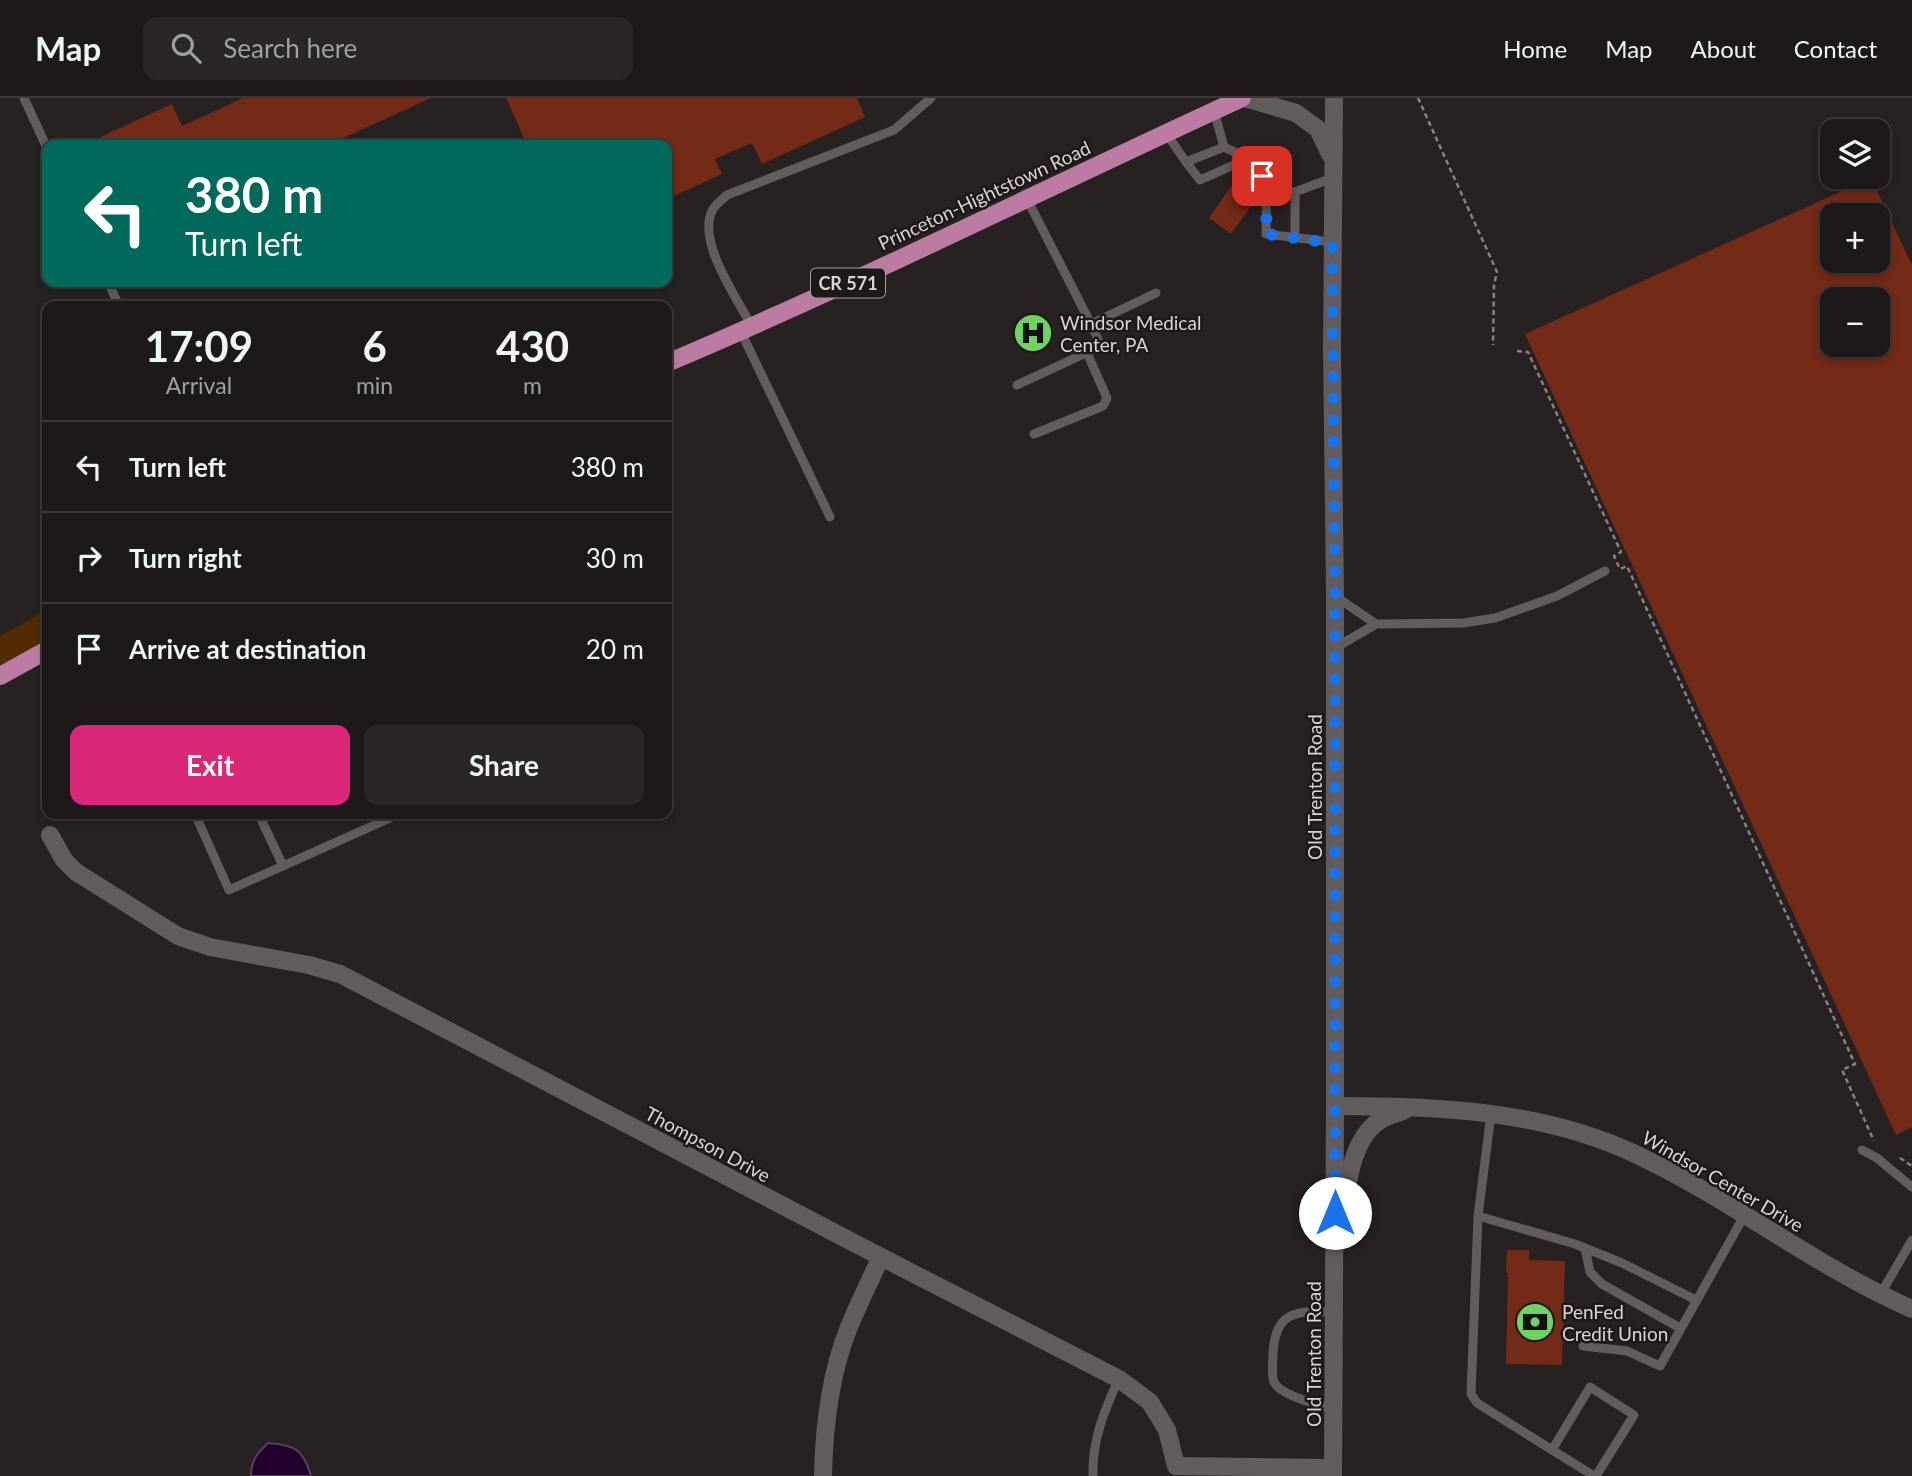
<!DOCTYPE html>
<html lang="en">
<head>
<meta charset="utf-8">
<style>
	:root { --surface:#1d191a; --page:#2a2627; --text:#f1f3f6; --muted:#a0a0a2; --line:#3b3839; --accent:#db2777 }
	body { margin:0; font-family:Lato,sans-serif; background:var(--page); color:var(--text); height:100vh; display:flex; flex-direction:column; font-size:26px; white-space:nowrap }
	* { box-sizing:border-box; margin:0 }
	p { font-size:23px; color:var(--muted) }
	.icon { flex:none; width:38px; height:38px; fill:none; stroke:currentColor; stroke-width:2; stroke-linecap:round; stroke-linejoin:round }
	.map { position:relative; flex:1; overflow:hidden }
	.side { position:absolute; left:42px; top:203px; width:630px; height:518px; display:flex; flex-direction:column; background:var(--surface); border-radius:14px; box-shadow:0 4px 10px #0003,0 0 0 2px var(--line) }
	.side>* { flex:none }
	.guide { position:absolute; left:42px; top:42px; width:630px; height:147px; border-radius:14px; box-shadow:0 4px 10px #0003,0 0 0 2px var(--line); background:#00695c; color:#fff; overflow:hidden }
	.controls { position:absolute; left:1820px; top:21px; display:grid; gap:14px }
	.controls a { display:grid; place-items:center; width:70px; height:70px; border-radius:14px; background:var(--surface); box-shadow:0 4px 10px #0003,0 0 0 2px var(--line); font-size:35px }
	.pin { position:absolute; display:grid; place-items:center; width:60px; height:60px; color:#fff; margin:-30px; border-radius:14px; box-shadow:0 4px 10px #0006 }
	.me { position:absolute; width:77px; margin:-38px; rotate:0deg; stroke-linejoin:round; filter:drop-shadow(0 0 5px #0008) }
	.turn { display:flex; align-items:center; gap:24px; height:147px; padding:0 28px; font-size:32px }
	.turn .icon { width:91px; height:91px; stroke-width:2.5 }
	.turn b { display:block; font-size:49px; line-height:60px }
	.eta { display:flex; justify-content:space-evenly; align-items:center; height:119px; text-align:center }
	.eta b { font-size:42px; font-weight:700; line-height:49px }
	.button { display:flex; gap:14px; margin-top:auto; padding:14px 28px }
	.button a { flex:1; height:80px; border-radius:14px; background:var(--accent); color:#fff; font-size:28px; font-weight:700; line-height:80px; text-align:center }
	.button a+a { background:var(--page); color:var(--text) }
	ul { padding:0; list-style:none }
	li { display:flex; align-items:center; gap:21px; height:91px; padding:0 28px; border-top:2px solid var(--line) }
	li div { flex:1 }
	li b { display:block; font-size:26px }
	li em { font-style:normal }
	header { display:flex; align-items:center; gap:42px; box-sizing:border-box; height:98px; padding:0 35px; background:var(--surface); border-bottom:2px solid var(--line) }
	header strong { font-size:33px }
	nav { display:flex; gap:38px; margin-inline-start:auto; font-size:24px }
	.search { width:490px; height:63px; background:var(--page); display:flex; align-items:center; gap:18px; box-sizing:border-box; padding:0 24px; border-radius:14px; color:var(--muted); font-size:26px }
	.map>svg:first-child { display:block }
	.green { fill:#512c02 }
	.water { fill:#21012b; stroke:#58415e; stroke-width:2 }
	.building { fill:#732a16; fill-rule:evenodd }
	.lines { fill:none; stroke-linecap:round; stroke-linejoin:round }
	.path { stroke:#868182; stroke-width:2.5; stroke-dasharray:5 3.5; stroke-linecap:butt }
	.service { stroke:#635c5d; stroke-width:9 }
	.minor { stroke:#635c5d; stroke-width:18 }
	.tertiary { stroke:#635c5d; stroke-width:18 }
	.secondary { stroke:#635c5d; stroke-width:18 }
	.primary { stroke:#bc7ba2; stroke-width:18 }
	.route { stroke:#1a73e8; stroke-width:12; stroke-dasharray:0 21.6 }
	.labels { text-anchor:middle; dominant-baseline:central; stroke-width:5; stroke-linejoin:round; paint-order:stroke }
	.shield { fill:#1e1819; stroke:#a19c9d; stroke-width:2 }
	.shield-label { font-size:18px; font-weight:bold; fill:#d9d5d5 }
	.street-label { font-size:19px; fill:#d9d5d5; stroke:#1e1819 }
	.poi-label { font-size:19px; fill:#d9d5d5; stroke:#1e1819; text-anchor:start }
</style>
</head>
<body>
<header>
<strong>Map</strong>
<div class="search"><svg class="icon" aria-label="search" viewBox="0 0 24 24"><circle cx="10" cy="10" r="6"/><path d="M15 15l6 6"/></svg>Search here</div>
<nav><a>Home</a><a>Map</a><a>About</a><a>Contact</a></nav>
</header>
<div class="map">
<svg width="1912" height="1378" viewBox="0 0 1912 1378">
	<rect width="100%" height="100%" fill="#272122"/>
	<!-- green -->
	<path class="green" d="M47 512V553L0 578V538Z"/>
	<!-- water -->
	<path class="water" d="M268 1345C295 1347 303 1351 311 1378H251C251 1363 257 1355 268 1345Z"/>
	<!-- building -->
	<g class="building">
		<path d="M243 0H431L328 47H83L172 6 182 28Z"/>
		<path d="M506 0H857L865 19 762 66 752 45 715 61 722 76 667 101V47H527Z"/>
		<path d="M1871 80 1912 167V1029L1896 1037 1525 236ZM1832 117H1878V163H1832ZM1832 201H1878V247H1832Z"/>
		<path d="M1234 84 1257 100 1231 136 1209 120Z"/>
		<path d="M1507 1152H1529V1162L1565 1163 1562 1267 1506 1266 1508 1175H1506Z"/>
	</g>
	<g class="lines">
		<!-- path -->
		<g class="path">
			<path d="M1418 0 1497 174 1494 187 1493 247"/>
			<path d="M1517 253 1528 254 1621 454 1614 458 1620 471 1627 468 1855 966 1842 972 1874 1043"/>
			<path d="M1900 1060 1912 1068"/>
		</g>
		<!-- service -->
		<g class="service">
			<path d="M24 0 47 50"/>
			<path d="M1214 13 1224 49"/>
			<path d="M1166 35 1186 64 1224 49C1270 69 1267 93 1266 136L1332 144"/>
			<path d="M1186 64 1200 82 1245 62"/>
			<path d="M1267 93 1295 94"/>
			<path d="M1026 99 1091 226 1156 195"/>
			<path d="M1295 139V94L1332 80"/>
			<path d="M108 184 119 208"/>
			<path d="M752 229C737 200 697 144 712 113 714 107 722 102 727 97L894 32 931 0"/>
			<path d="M741 234 830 419"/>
			<path d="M1017 287 1101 248 1091 226"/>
			<path d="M1034 336 1103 308 1107 300 1087 255"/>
			<path d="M1335 498 1376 526"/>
			<path d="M1335 550 1376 526 1463 525 1495 520 1557 498 1605 473"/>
			<path d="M195 716 229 792 399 716"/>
			<path d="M259 717 261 721 272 716"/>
			<path d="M261 721 283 768"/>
			<path d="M1491 1016 1478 1118 1471 1296 1477 1305 1594 1378"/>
			<path d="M1862 1052 1877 1060 1912 1089"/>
			<path d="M1478 1118 1575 1146 1622 1165 1696 1202"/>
			<path d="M1585 1150 1590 1174 1602 1186 1680 1230"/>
			<path d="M1880 1197 1912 1142"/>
			<path d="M1583 1248 1627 1253 1660 1268 1744 1118"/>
			<path d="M1334 1311C1320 1307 1280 1298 1274 1284 1271 1277 1273 1263 1273 1256 1275 1212 1297 1213 1334 1214"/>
			<path d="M1552 1352 1590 1289 1634 1317 1596 1378"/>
			<path d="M1093 1378C1092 1343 1104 1312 1119 1281"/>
		</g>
		<!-- minor -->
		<g class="minor">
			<path d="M50 737 64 762 76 774 178 838 210 849 309 867 340 876 881 1159 1119 1281 1150 1304 1167 1332 1176 1368 1333 1370"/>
			<path d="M823 1378C824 1327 830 1276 849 1229 859 1205 870 1182 881 1159"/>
		</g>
		<!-- tertiary -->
		<g class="tertiary">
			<path d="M1335 1008C1436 1008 1540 1012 1633 1055 1730 1100 1814 1168 1912 1211"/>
			<path d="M1340 1142C1346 1106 1346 1045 1379 1023 1386 1018 1397 1016 1405 1012"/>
		</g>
		<!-- secondary -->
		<g class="secondary">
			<path d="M1245 0 1296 15 1318 31 1330 56"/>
			<path d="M1333 1378 1335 1008V498L1332 250 1334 0"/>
		</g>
		<!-- primary -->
		<g class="primary">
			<path d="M667 265C861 183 1050 88 1242 0"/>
			<path d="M0 578 47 552"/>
		</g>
	</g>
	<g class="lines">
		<!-- route -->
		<path class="route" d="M1262 78 1267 93 1266 136 1332 145 1335 498V1115"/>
	</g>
	<!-- icons -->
	<defs>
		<g id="hospital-disc" transform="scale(2.0125)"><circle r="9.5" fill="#6ed361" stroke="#1e1819"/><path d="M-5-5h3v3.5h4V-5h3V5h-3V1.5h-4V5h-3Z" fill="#111"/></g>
		<g id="bank-disc" transform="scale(2.0125)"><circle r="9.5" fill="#6ed361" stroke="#1e1819"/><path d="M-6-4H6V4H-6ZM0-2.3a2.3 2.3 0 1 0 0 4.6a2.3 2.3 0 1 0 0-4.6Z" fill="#111"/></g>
	</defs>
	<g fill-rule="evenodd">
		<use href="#hospital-disc" x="1033" y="235"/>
		<use href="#bank-disc" x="1535" y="1224"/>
	</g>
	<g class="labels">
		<!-- shield labels -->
		<rect class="shield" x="811" y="170.5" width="74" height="29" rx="5"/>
		<g class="shield-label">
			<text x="848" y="185">CR 571</text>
		</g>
		<!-- street labels -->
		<g class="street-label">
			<text transform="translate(984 97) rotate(-25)">Princeton-Hightstown Road</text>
			<text transform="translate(1314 689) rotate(-90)">Old Trenton Road</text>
			<text transform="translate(708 1046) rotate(28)">Thompson Drive</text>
			<text transform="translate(1723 1083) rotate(30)">Windsor Center Drive</text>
			<text transform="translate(1313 1256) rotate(-90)">Old Trenton Road</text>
		</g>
		<!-- poi labels -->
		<g class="poi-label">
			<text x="1060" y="224">Windsor Medical<tspan x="1060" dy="22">Center, PA</tspan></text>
			<text x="1562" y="1213">PenFed<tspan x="1562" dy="22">Credit Union</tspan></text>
		</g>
	</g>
</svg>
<div class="controls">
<a><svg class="icon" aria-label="layers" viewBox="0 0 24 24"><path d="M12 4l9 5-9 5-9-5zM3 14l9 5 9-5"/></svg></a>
<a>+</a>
<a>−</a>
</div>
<div class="pin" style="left:1262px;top:78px;background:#d93025"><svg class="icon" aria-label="arrive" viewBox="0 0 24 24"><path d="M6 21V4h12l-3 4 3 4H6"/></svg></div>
<svg class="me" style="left:1335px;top:1115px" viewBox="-20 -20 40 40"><circle r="19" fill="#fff"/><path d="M0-13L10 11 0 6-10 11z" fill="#1a73e8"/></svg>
<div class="guide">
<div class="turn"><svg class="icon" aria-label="left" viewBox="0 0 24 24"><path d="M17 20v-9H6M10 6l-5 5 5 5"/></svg><div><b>380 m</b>Turn left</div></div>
</div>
<section class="side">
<div class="eta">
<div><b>17:09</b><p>Arrival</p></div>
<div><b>6</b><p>min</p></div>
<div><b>430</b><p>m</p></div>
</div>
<ul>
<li><svg class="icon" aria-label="left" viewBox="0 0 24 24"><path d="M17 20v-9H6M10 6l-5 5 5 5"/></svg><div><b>Turn left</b></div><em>380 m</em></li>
<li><svg class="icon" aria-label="right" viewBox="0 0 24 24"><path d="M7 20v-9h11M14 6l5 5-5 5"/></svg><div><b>Turn right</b></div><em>30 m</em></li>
<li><svg class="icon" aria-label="arrive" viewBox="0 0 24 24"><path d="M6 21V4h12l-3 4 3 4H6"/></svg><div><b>Arrive at destination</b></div><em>20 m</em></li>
</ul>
<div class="button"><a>Exit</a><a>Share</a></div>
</section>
</div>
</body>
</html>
